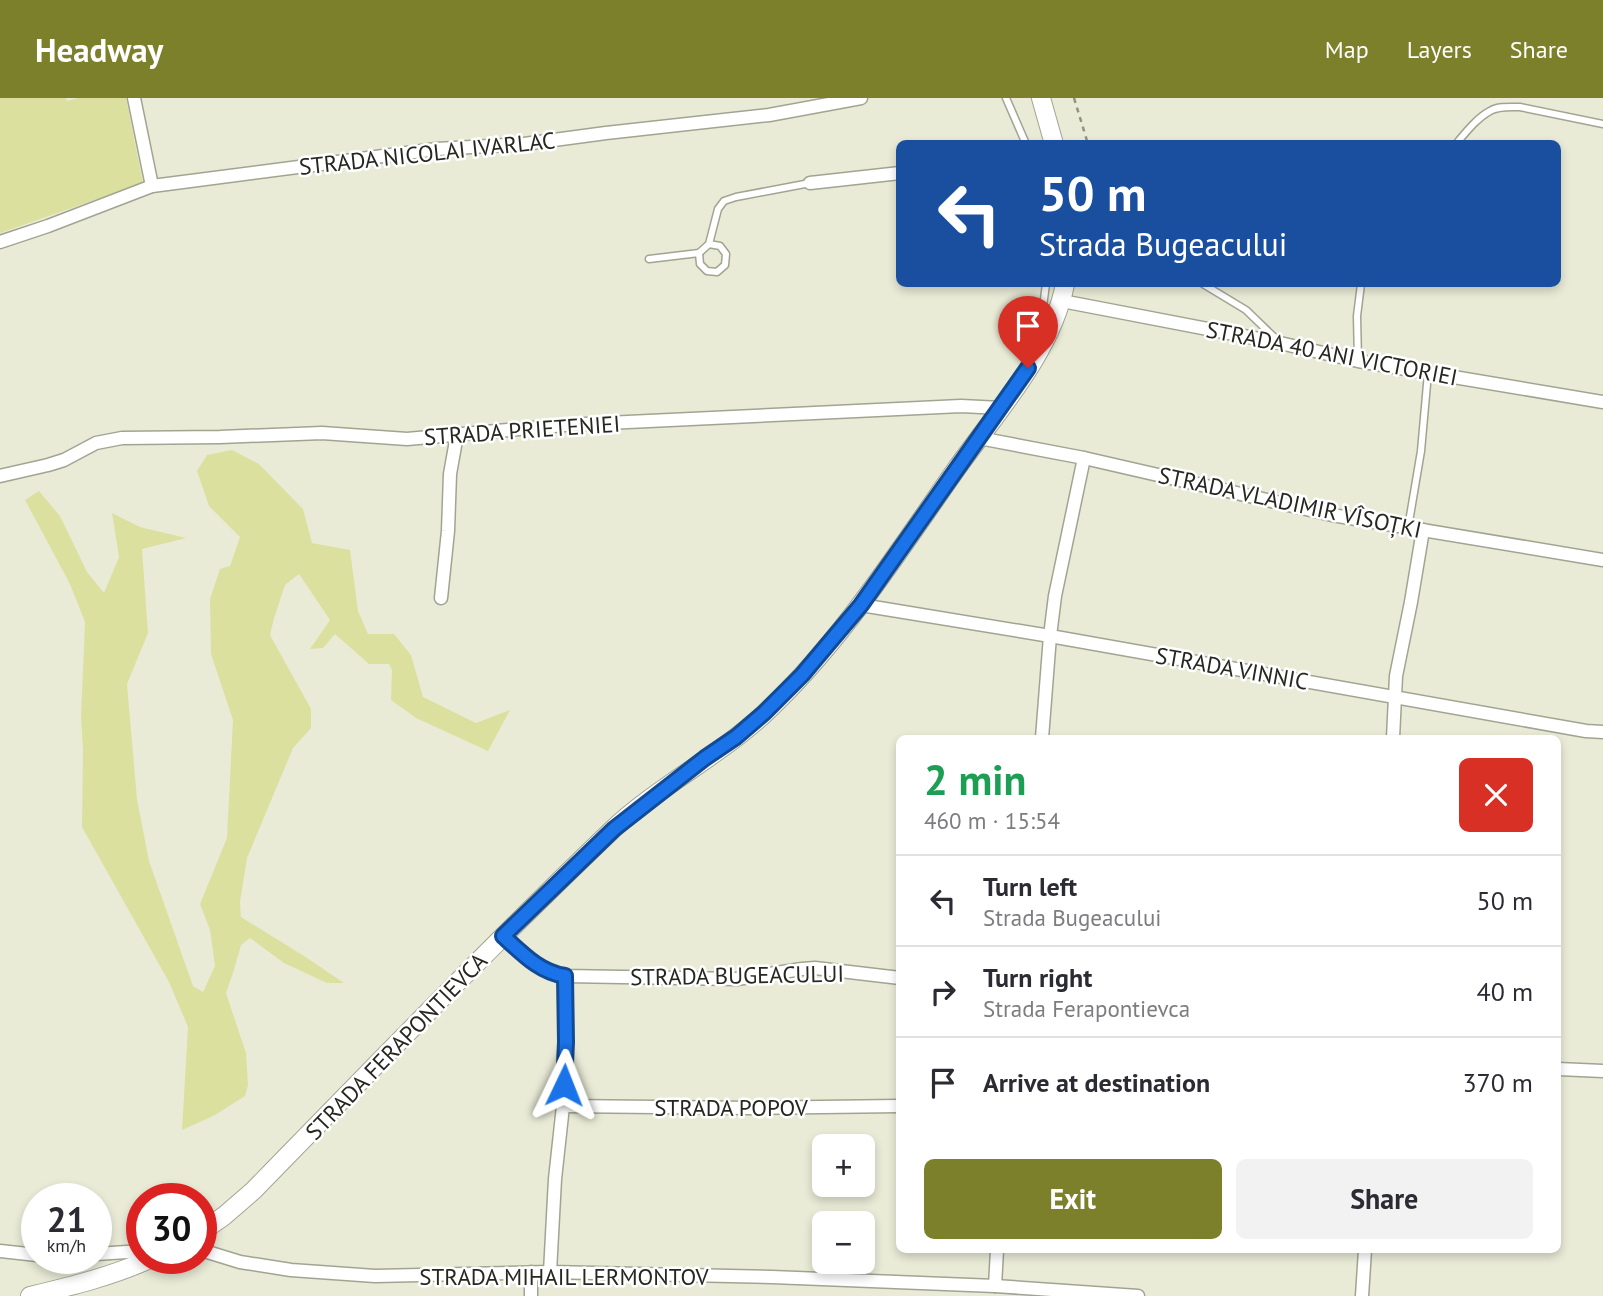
<!DOCTYPE html>
<html lang="en">
<head>
<meta charset="utf-8">
<style>
	:root { --surface:#fff; --page:#f2f2f3; --text:#2b2b33; --muted:#7c7c81; --line:#e1e1e2; --accent:#7d802a }
	body { margin:0; font-family:"PT Sans",sans-serif; background:var(--page); color:var(--text); height:100vh; display:flex; flex-direction:column; font-size:26px; white-space:nowrap }
	* { box-sizing:border-box; margin:0 }
	p { font-size:23px; color:var(--muted) }
	.icon { flex:none; width:38px; height:38px; fill:none; stroke:currentColor; stroke-width:2; stroke-linecap:round; stroke-linejoin:round }
	.map { position:relative; flex:1; overflow:hidden }
	.side { position:absolute; left:896px; top:637px; width:665px; height:518px; display:flex; flex-direction:column; background:var(--surface); border-radius:10px; box-shadow:0 4px 10px #0003 }
	.side>* { flex:none }
	.hud { position:absolute; left:896px; top:42px; width:665px; height:147px; border-radius:10px; box-shadow:0 4px 10px #0003; background:#1a4fa0; color:#fff; overflow:hidden }
	.controls { position:absolute; left:812px; top:1036px; display:grid; gap:14px }
	.controls a { display:grid; place-items:center; width:63px; height:63px; border-radius:10px; background:var(--surface); box-shadow:0 4px 10px #0003; font-size:35px }
	.speed { position:absolute; left:21px; top:1085px; display:flex; gap:14px; font-size:35px; font-weight:700; text-align:center }
	.speed>* { display:grid; place-content:center; width:91px; height:91px; border-radius:50%; background:var(--surface); box-shadow:0 4px 10px #0003; line-height:1 }
	.speed small { font-size:18px; font-weight:400 }
	.speed .limit { border:10px solid #d22; background:#fff; color:#111 }
	.pin { position:absolute; display:grid; place-items:center; width:60px; height:60px; color:#fff; margin:-72px -30px; border-radius:50% 50% 50% 0; rotate:-45deg; box-shadow:0 0 7px #0007 }
	.pin .icon { rotate:45deg }
	.me { position:absolute; width:77px; margin:-38px; rotate:2deg; stroke-linejoin:round; filter:drop-shadow(0 0 5px #0008) }
	.turn { display:flex; align-items:center; gap:24px; height:147px; padding:0 28px; font-size:32px }
	.turn .icon { width:91px; height:91px; stroke-width:2.5 }
	.turn b { display:block; font-size:49px; line-height:60px }
	.round { display:grid; place-items:center; flex:none; width:74px; height:74px; border-radius:10px; background:var(--page) }
	.headline { display:flex; align-items:center; justify-content:space-between; height:119px; padding:0 28px }
	h1 { font-size:42px; font-weight:800; line-height:52px; color:#1e9e55 }
	.primary-button { display:flex; gap:14px; margin-top:auto; padding:14px 28px }
	.primary-button a { flex:1; height:80px; border-radius:10px; background:var(--accent); color:#fff; font-size:28px; font-weight:800; line-height:80px; text-align:center }
	.primary-button a+a { background:var(--page); color:var(--text) }
	ul { padding:0; list-style:none }
	li { display:flex; align-items:center; gap:21px; height:91px; padding:0 28px; border-top:2px solid var(--line) }
	li div { flex:1 }
	li b { display:block; font-size:26px }
	li em { font-style:normal }
	header { display:flex; align-items:center; gap:42px; box-sizing:border-box; height:98px; padding:0 35px; background:var(--accent); color:#fff }
	header strong { font-size:33px }
	nav { display:flex; gap:38px; margin-inline-start:auto; font-size:24px }
	.map>svg:first-child { display:block }
	.green { fill:#dce09f }
	.lines { fill:none; stroke-linecap:round; stroke-linejoin:round }
	.service-casing { stroke:#a2a492; stroke-width:9 }
	.minor-casing { stroke:#a2a492; stroke-width:15 }
	.secondary-casing { stroke:#a2a492; stroke-width:20 }
	.path { stroke:#909284; stroke-width:2.5; stroke-dasharray:5 5; stroke-linecap:butt }
	.service { stroke:#fff; stroke-width:6 }
	.minor { stroke:#fff; stroke-width:12 }
	.secondary { stroke:#fff; stroke-width:18 }
	.route-casing { stroke:#114b97; stroke-width:18 }
	.route { stroke:#1a73e8; stroke-width:12 }
	.labels { text-anchor:middle; dominant-baseline:central; stroke-width:5; stroke-linejoin:round; paint-order:stroke }
	.street-label { font-size:23px; fill:#262720; stroke:#fff }
</style>
</head>
<body>
<header>
<strong>Headway</strong>
<nav><a>Map</a><a>Layers</a><a>Share</a></nav>
</header>
<div class="map">
<svg width="1603" height="1198" viewBox="0 0 1603 1198">
	<rect width="100%" height="100%" fill="#e9ebd7"/>
	<!-- green -->
	<g class="green">
		<path d="M0 0H66L67 3 78 0H126L143 85 0 135Z"/>
		<path d="M232 352 259 366 303 411 312 445 350 452 358 513 368 536H394L411 557 423 599 476 625 510 612 488 653 416 620 391 602 392 572 389 566H369L335 536 323 550 310 551 330 522 299 476 285 487 274 520 270 537 311 611V630L293 650 247 760 240 804 241 819 304 858 344 885H327L284 865 250 840 241 847 233 875 226 895 246 955 248 987 245 998 215 1017 182 1032 188 929 169 884 82 729 83 653 81 618 85 524 70 486 25 402 39 393 60 418 87 474 104 495 119 459 112 415 140 429 186 440 142 451 148 535 127 586 137 701 149 763 193 888 203 894 215 868 210 832 200 806 227 740 233 622 211 556 210 501 220 471 230 468 240 439 209 408 197 373 207 357Z"/>
	</g>
	<g class="lines">
		<!-- service casing -->
		<g class="service-casing">
			<g id="service">
				<path d="M1006 0 1026 46"/>
				<path d="M1456 46C1466 34 1477 20 1490 13 1498 8 1510 9 1520 9L1603 26"/>
				<path d="M699 155 700 166 707 173 717 174 725 167 726 156 720 148 709 146"/>
				<path d="M649 161 699 155 709 146 718 111 724 103 736 99 810 85"/>
				<path d="M1203 186 1246 212 1276 241"/>
				<path d="M1034 249 1042 216 1046 186"/>
				<path d="M1358 263 1357 218 1361 186"/>
				<path d="M1408 430 1421 353 1428 275"/>
			</g>
		</g>
		<!-- minor casing -->
		<g class="minor-casing">
			<g id="minor">
				<path d="M134 0 152 88"/>
				<path d="M810 85 900 75"/>
				<path d="M0 144 48 128 152 88 437 51 524 46 606 35 769 17 861 0"/>
				<path d="M1062 203 1280 245 1358 263 1603 304"/>
				<path d="M979 340 1084 360 1332 417 1603 462"/>
				<path d="M0 378 48 367 64 362 96 345 122 340 220 339 322 335 407 341 565 327 961 308 1001 310"/>
				<path d="M441 500 448 433 450 376 457 337"/>
				<path d="M861 507 1050 538 1586 633 1603 634"/>
				<path d="M1042 640 1050 538 1055 498 1084 360"/>
				<path d="M1393 640 1396 578 1411 504 1423 432"/>
				<path d="M503 838C522 855 539 874 565 878L737 881 802 871 815 870 900 880"/>
				<path d="M1558 971 1603 973"/>
				<path d="M563 1008 750 1010 900 1008"/>
				<path d="M201 1152 240 1164 291 1172 375 1178 550 1174 772 1179 995 1188 1138 1198"/>
				<path d="M0 1153 37 1157"/>
				<path d="M96 1156 142 1153"/>
				<path d="M550 1174 555 1081 563 1008 566 944 565 878"/>
				<path d="M995 1188 997 1152"/>
				<path d="M531 1198V1174"/>
				<path d="M1362 1198 1365 1152"/>
			</g>
		</g>
		<!-- secondary casing -->
		<g class="secondary-casing">
			<g id="secondary">
				<path d="M1041 0 1054 46"/>
				<path d="M201 1134 224 1118 254 1092C372 971 489 850 611 733 657 689 716 660 763 617 839 547 898 454 957 370 996 315 1052 254 1065 186"/>
				<path d="M30 1198C72 1188 113 1178 152 1160"/>
			</g>
		</g>
		<!-- path -->
		<path class="path" d="M1074 0 1088 46"/>
		<!-- service -->
		<use href="#service" class="service"/>
		<!-- minor -->
		<use href="#minor" class="minor"/>
		<!-- secondary -->
		<use href="#secondary" class="secondary"/>
	</g>
	<g class="lines">
		<!-- route casing -->
		<g class="route-casing">
			<path id="route" d="M564 987 566 944 565 878C539 874 522 855 503 838L614 731 705 660 736 639 764 615 802 577 861 507 1028 270"/>
		</g>
		<!-- route -->
		<use href="#route" class="route"/>
	</g>
	<g class="labels">
		<!-- street labels -->
		<g class="street-label">
			<text transform="translate(427 55) rotate(-6)">STRADA NICOLAI IVARLAC</text>
			<text transform="translate(1332 255) rotate(11)">STRADA 40 ANI VICTORIEI</text>
			<text transform="translate(522 332) rotate(-4)">STRADA PRIETENIEI</text>
			<text transform="translate(1290 404) rotate(12)">STRADA VLADIMIR VÎSOȚKI</text>
			<text transform="translate(1232 570) rotate(10)">STRADA VINNIC</text>
			<text transform="translate(737 877) rotate(-1)">STRADA BUGEACULUI</text>
			<text transform="translate(396 948) rotate(-46)">STRADA FERAPONTIEVCA</text>
			<text x="731" y="1009">STRADA POPOV</text>
			<text x="564" y="1178">STRADA MIHAIL LERMONTOV</text>
		</g>
	</g>
</svg>
<div class="controls">
<a>+</a>
<a>−</a>
</div>
<div class="speed"><div>21<small>km/h</small></div><div class="limit">30</div></div>
<div class="pin" style="left:1028px;top:270px;background:#d93025"><svg class="icon" aria-label="arrive" viewBox="0 0 24 24"><path d="M6 21V4h12l-3 4 3 4H6"/></svg></div>
<svg class="me" style="left:564px;top:987px" viewBox="-20 -20 40 40"><path d="M0-17L14 15 0 8-14 15z" fill="#1a73e8" stroke="#fff" stroke-width="4"/></svg>
<div class="hud">
<div class="turn"><svg class="icon" aria-label="left" viewBox="0 0 24 24"><path d="M17 20v-9H6M10 6l-5 5 5 5"/></svg><div><b>50 m</b>Strada Bugeacului</div></div>
</div>
<section class="side">
<div class="headline"><div><h1>2 min</h1><p>460 m · 15:54</p></div><a class="round" style="background:#d93025;color:#fff"><svg class="icon" aria-label="close" viewBox="0 0 24 24"><path d="M6 6l12 12M18 6L6 18"/></svg></a></div>
<ul>
<li><svg class="icon" aria-label="left" viewBox="0 0 24 24"><path d="M17 20v-9H6M10 6l-5 5 5 5"/></svg><div><b>Turn left</b><p>Strada Bugeacului</p></div><em>50 m</em></li>
<li><svg class="icon" aria-label="right" viewBox="0 0 24 24"><path d="M7 20v-9h11M14 6l5 5-5 5"/></svg><div><b>Turn right</b><p>Strada Ferapontievca</p></div><em>40 m</em></li>
<li><svg class="icon" aria-label="arrive" viewBox="0 0 24 24"><path d="M6 21V4h12l-3 4 3 4H6"/></svg><div><b>Arrive at destination</b></div><em>370 m</em></li>
</ul>
<div class="primary-button"><a>Exit</a><a>Share</a></div>
</section>
</div>
</body>
</html>
